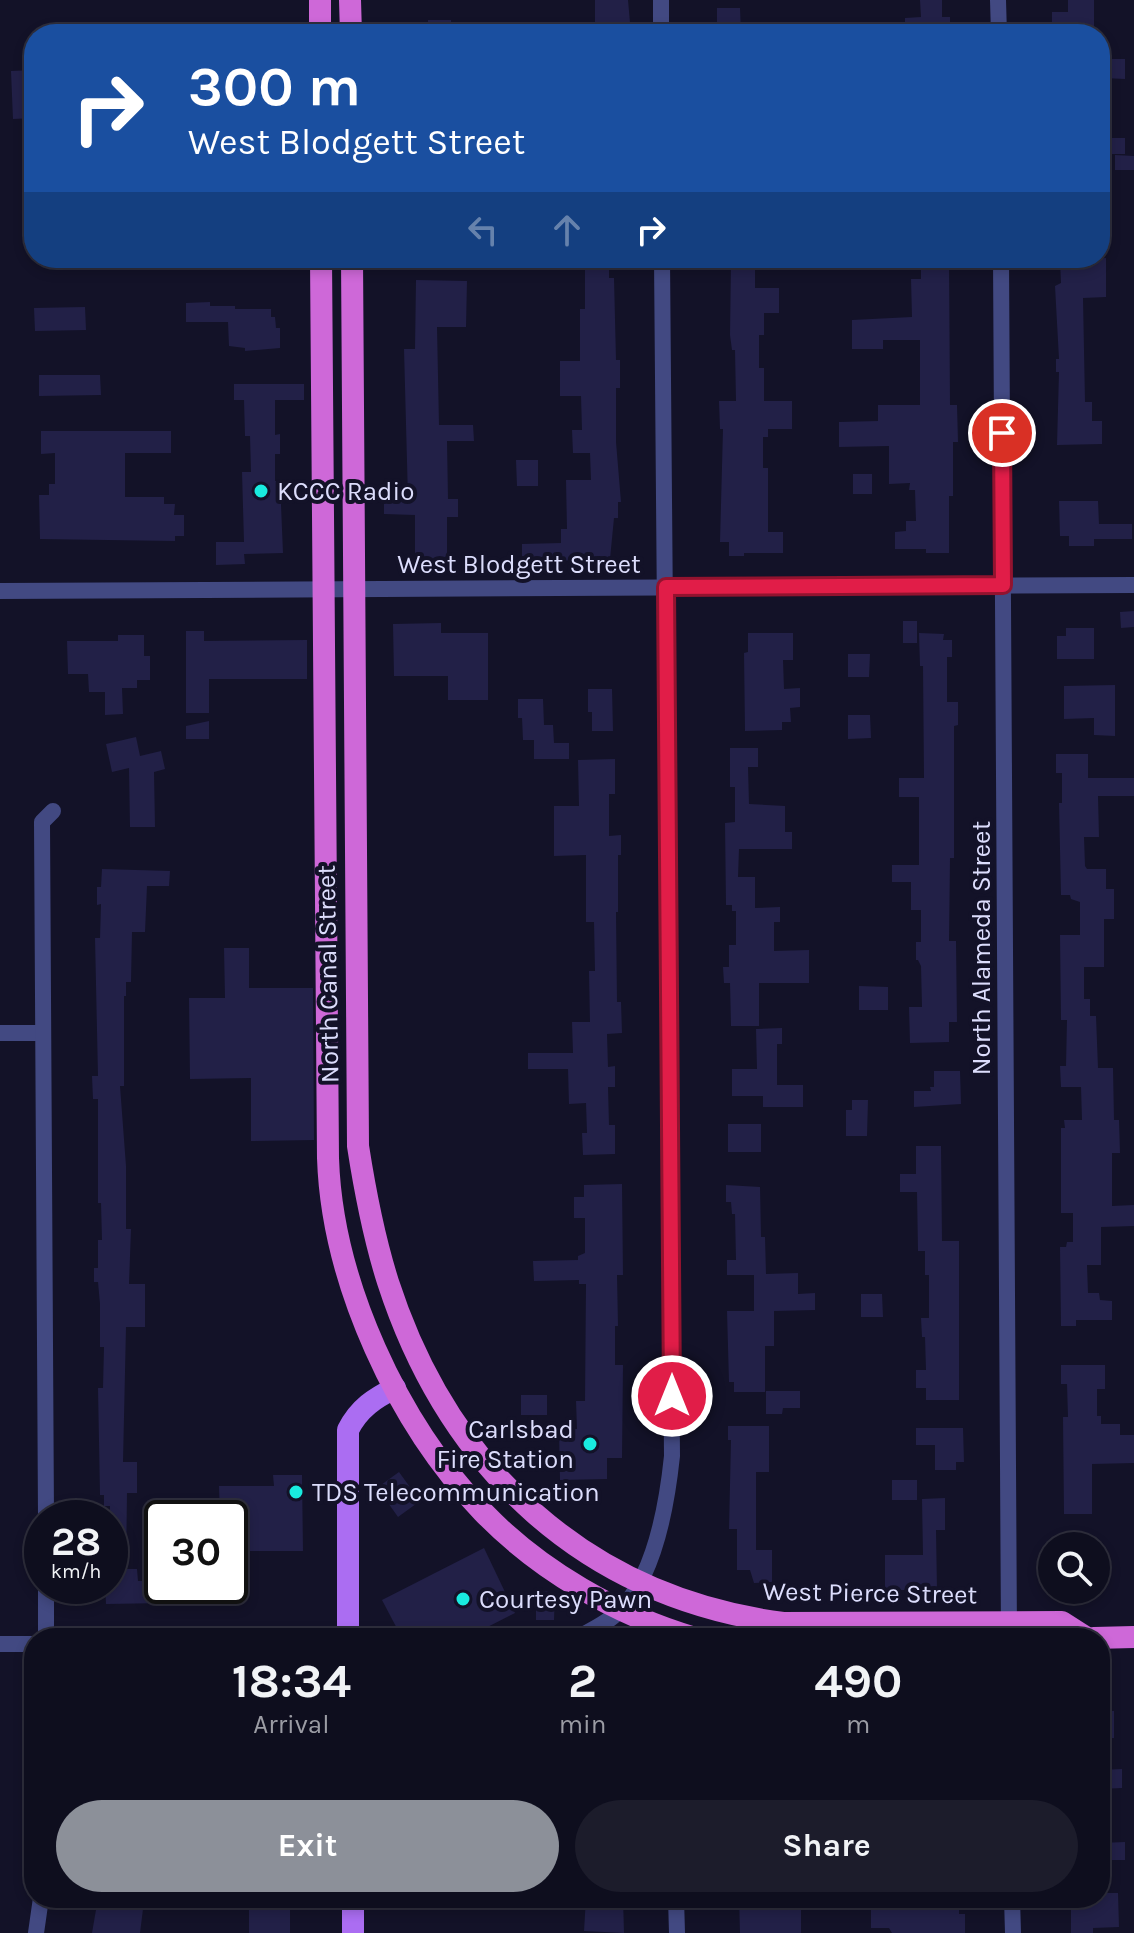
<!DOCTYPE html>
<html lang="en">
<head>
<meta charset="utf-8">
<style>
	:root { --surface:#0e0e1e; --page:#1c1c2b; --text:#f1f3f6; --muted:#9b9ca4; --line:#2e2e3c; --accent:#8c9099 }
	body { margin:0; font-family:Karla,sans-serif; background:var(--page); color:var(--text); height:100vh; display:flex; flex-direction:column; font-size:30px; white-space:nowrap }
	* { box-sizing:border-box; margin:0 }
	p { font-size:26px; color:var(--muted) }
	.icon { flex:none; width:44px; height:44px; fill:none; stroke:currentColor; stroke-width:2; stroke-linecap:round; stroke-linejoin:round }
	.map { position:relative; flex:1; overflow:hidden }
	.panel { position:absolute; left:24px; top:1628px; width:1086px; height:280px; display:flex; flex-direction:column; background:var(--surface); border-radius:32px; box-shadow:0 4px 12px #0003,0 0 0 2px var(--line) }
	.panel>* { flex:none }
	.banner { position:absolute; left:24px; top:24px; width:1086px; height:244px; border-radius:32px; box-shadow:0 4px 12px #0003,0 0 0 2px var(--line); background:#1a4fa0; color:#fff; overflow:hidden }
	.buttons { position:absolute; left:1038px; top:1532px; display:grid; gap:16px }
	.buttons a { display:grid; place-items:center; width:72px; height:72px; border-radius:50%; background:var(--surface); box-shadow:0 4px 12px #0003,0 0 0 2px var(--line); font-size:40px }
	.speed { position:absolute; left:24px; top:1500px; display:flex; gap:16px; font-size:40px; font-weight:700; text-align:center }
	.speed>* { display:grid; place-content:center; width:104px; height:104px; border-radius:50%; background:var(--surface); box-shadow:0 4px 12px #0003,0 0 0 2px var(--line); line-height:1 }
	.speed small { font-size:20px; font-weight:400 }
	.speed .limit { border:4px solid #111; border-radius:12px; background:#fff; color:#111 }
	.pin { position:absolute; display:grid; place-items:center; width:68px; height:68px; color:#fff; margin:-34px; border:4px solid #fff; border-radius:50%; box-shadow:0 2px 8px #0007 }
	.me { position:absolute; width:88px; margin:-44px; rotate:0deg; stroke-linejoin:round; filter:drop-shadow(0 0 6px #0008) }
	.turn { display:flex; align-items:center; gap:28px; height:168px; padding:0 32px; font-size:36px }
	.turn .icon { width:104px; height:104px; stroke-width:2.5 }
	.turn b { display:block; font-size:56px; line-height:68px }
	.lanes { display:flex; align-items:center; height:76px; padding:0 32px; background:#0003; justify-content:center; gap:40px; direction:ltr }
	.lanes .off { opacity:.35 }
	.eta { display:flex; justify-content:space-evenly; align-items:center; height:136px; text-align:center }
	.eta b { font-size:48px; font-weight:700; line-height:56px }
	.cta { display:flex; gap:16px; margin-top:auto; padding:16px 32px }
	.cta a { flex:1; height:92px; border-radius:48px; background:var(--accent); color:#fff; font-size:32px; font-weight:700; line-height:92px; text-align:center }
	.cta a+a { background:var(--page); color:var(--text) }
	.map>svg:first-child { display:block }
	.building { fill:#222047 }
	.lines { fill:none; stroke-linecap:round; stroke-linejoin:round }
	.minor { stroke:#424982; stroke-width:16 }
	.primary { stroke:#ab6df2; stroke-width:22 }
	.trunk { stroke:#ce68d8; stroke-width:22 }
	.route-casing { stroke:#92132f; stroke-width:20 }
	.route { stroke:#e11d48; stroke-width:14 }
	.poi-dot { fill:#19ebdf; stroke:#131228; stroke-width:3 }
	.labels { text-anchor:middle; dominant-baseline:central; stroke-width:8; stroke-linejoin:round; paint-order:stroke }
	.poi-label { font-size:26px; fill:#dcddfc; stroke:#131228; text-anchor:start }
	.street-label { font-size:26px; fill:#dcddfc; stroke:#131228 }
</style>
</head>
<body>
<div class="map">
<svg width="1134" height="1933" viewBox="0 0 1134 1933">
	<rect width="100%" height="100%" fill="#131228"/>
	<!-- building -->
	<g class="building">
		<path d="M595 0H628L631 34H595Z"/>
		<path d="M920 0H942V17H950V31H945V34H911V30L905 29V18L921 17Z"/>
		<path d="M1068 0H1094V34H1052V12H1068Z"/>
		<path d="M717 8H740L741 34H717Z"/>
		<rect x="428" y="20" width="23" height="14"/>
		<path d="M1105 59H1125V79L1104 78Z"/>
		<path d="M34 70V118L13 119 11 71Z"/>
		<rect x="1100" y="138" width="25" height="16"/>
		<path d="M1115 155 1134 156V170H1115Z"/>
		<path d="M585 258H609V278H614L616 360H620V388H616V442L621 502H618V518H614L610 559 522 562V544L561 543V529H567L566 480H591L590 453H573L572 430H582L581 396H560V361H580V309H585Z"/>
		<path d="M1106 258V297L1083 298 1085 402H1092V421H1102V444L1057 445 1059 372H1056V359H1059L1055 286 1061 283 1060 260Z"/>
		<path d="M731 261H755V288H779V313H764V335H759V368H764V401H792V429H768V437H763V468H768V532H783V553H744V556H729V542H720L723 429H720L719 401H736L735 350H732L730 335Z"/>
		<path d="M949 261 950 405H957L958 442H953V496H949V553H926V549H895V532L906 531V521H916L915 490H909L910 483 889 484V446L839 447V422L878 421V405H920V340H883V349H852V320L912 317 911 279H921V262Z"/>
		<path d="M416 280 467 281 466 327H437L439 425H473L474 441H447L448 499H458V517H447V560H415V515L384 514V499H408L404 349H415Z"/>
		<path d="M210 302V306H235V309H271V317H275L276 328H280V348L245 351V348L229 346 228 322H186V303Z"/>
		<path d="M85 307 86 330 35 331 34 308Z"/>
		<path d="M39 375H100L101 395 39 396Z"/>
		<path d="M234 384H304V400H275V435L280 434V454H275V481H280L283 553 244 554 245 564 216 565V542H244L242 472H251L250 436H245L244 400H234Z"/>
		<path d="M41 431H171V453H125V497H164V504H175L174 515H184V536H175V541L40 539 39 495H49V484H55V453L41 454Z"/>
		<path d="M516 460H538V486H517Z"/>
		<rect x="853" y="474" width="19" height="20"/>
		<path d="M1059 501H1098L1099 524H1132V539H1094V546H1069V536H1060Z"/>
		<path d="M1134 611V627L1121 628 1120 612Z"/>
		<rect x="903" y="621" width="14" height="22"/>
		<path d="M441 623V633H488V700H448V676H394L393 624Z"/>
		<path d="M1066 628H1094V659H1057V636H1066Z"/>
		<path d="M186 631H204V641L307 640V679H209V713H186Z"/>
		<path d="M748 633H793V660H783L784 689 800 688V707L790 708 791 722H782V730L745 731 744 653 748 652Z"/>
		<path d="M919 633 944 634 943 640H952V657H947V702H958V725L954 726V858H950L949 941H956L957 1022H949V1042L910 1043 909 1007H922L921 966 918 960H916V942H921V910H911V882H892V865H919V797H899V778H924L923 666H920Z"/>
		<path d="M118 635H144V656H150V680H137V688H122L123 714 105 715V692H89L88 674H68L67 641H118Z"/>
		<path d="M848 654H870L869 677H848Z"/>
		<path d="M1115 685V736L1094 735V718L1064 719V686Z"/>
		<path d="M588 689H612L613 731H592V712H588Z"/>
		<path d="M518 699H543L544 725H553L554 743H569V759H534V740H523L522 718H518Z"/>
		<path d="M848 715H870L871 738 848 739Z"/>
		<path d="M209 721V739H186V726Z"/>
		<path d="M136 737 140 756 161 751 165 769 154 772 155 827H130L129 768 112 772 106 744Z"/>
		<path d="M730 748H758V767H748L749 804 785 806V832H792V849H739L738 877H755V908L780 907V922H774V951L809 950V983H759V1026H731L730 983H724L723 967H729V945H736V911H732V905H726L725 823 735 822V787H730Z"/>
		<path d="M1056 754H1088V778H1134V796H1098L1099 837H1084L1085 866 1087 869H1106V889H1114V919H1104V967H1084V999H1090V1016H1096L1098 1068H1113L1114 1120H1119L1120 1153H1112V1206L1134 1205V1226L1101 1227V1265H1087L1088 1293H1099L1100 1300 1112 1301V1320H1076V1326H1061L1060 1247H1066L1067 1242H1073V1213H1061V1128H1065L1064 1120H1082L1081 1087H1061L1060 1066H1066L1067 1020H1061L1060 935H1080V902L1071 899 1070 895H1061L1059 803H1062V773H1056Z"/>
		<path d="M615 759V794H609V836L621 835V855H618V912H616L617 1002H621L622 1033 607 1034 608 1067 615 1066V1087H608L609 1125H615V1154L583 1155 582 1133H587L586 1103 569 1104 568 1069H528V1053H573L572 1022H590L589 971H595L594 922H586V855L554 856V806H579L578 760Z"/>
		<path d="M102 869 170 871 169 886H147L145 932H132L131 982H126V996H124V1086H120L126 1166V1229H131L129 1284H145V1327H126L123 1462H137V1493H127L126 1569H137L138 1581H162V1586H166V1603L106 1604 105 1586H110V1506H104V1495H100L98 1388H103L104 1347H100V1304L98 1282H94V1268H98V1240H102L101 1203H98V1099H93L92 1076H98L95 938H100L101 904 97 905V887H101Z"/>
		<path d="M224 948H249V988H313L314 1140 251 1141V1078L190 1079 189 998H225Z"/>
		<path d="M859 986 888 987V1010H859Z"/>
		<path d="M782 1028V1044H777V1085H803V1107H763V1096H732V1069H757L756 1029Z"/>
		<path d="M934 1071H960L961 1104 914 1107V1091H931L930 1087H934Z"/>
		<path d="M852 1100H868L867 1136H846V1110H852Z"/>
		<rect x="728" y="1124" width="33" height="28"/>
		<path d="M916 1146H941L942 1241H959V1400H926V1388H916V1370H926L925 1337H922L921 1318H929V1275H925V1251H918L917 1192H900V1174H916Z"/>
		<path d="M622 1184 623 1275H617L618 1326H615V1365H623L622 1458H607V1479L560 1480 559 1429H577L576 1401H585L586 1284H579V1280L534 1281 533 1261 578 1260V1256L585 1253V1218H574V1197H584V1185Z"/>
		<path d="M726 1185 760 1187 761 1237H765L766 1274 798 1273V1294L815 1293V1310L774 1311V1346H765V1392H734V1382H729L727 1311H754V1275H727V1260H736L735 1214H732L731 1202H726Z"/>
		<path d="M861 1294H882L883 1317H861Z"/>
		<path d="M1061 1365H1105V1389H1097V1416H1101V1424H1120V1435H1134V1463L1092 1464V1514H1064L1063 1417H1068L1067 1384H1061Z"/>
		<path d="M766 1391H800V1408H783L782 1414H766Z"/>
		<rect x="521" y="1395" width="26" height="20"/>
		<path d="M728 1426H769V1472H756V1550H772V1582L754 1583 750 1570H737V1529H729L731 1440H728Z"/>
		<path d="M916 1428H963L964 1462H956V1470H935V1445H916Z"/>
		<path d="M399 1472 420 1501 398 1517 384 1497 388 1495 381 1485Z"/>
		<path d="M273 1475H302L303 1551H230V1518H220L219 1486H274Z"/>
		<rect x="892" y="1480" width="25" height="20"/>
		<path d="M945 1498V1530H936L937 1590H885V1555H923L922 1499Z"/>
		<path d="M484 1548 515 1613 466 1638H402L382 1600Z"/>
		<path d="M536 1591 555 1592 554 1620H536Z"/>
		<rect x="1100" y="1711" width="14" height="27"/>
		<path d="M1122 1769V1788L1100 1789V1770Z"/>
		<path d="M1125 1842V1860H1100V1843Z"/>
		<path d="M1100 1893H1118L1119 1927 1093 1928V1933H1071V1898H1100Z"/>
		<path d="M103 1898H128L126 1907 143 1909 140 1933H92L97 1904 102 1905Z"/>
		<path d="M586 1898H623L624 1933 584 1931Z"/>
		<path d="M739 1898H762V1902L801 1901V1933H740Z"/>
		<path d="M871 1898H959V1914H965V1933H892L889 1928H871Z"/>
		<rect x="249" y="1907" width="41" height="26"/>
	</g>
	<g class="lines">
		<!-- minor -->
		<g class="minor">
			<path d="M998 0 999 34"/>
			<path d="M661 34V0"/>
			<path d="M1001 258 1009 1638"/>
			<path d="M0 591 1134 585"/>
			<path d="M0 1033H43"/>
			<path d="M46 1518 42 822 53 811"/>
			<path d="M46 1586V1638"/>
			<path d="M577 1638C591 1630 608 1623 619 1611 655 1576 667 1504 672 1456L662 258"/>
			<path d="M0 1644H34"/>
			<path d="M676 1898 677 1933"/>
			<path d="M1012 1898 1013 1933"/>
			<path d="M36 1933 41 1898"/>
		</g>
		<!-- primary -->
		<g class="primary">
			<path d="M348 1638V1430C359 1408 375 1398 395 1388"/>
			<path d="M353 1898V1933"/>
		</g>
		<!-- trunk -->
		<g class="trunk">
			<path d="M320 0V34"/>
			<path d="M350 0 351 34"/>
			<path d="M321 258 328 1158C332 1282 398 1424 483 1512 540 1571 617 1615 695 1638"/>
			<path d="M352 258 358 1146C365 1191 374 1238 388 1282 449 1470 586 1597 783 1623L1062 1622 1087 1638"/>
			<path d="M1094 1638 1134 1637"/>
		</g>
	</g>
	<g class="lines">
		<!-- route casing -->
		<g class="route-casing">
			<path id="route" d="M672 1396 666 587 1003 585 1002 433"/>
		</g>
		<!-- route -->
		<use href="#route" class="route"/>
	</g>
	<!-- markers -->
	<g class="poi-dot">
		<circle cx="261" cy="491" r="8"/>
		<circle cx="590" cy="1444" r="8"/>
		<circle cx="296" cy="1492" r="8"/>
		<circle cx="463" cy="1599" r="8"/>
	</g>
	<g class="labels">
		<!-- poi labels -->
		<g class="poi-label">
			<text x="277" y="491">KCCC Radio</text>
			<text x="574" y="1429" text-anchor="end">Carlsbad<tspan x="574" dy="30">Fire Station</tspan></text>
			<text x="312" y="1492">TDS Telecommunication</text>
			<text x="479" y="1599">Courtesy Pawn</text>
		</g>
		<!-- street labels -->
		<g class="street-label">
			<text x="519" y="564">West Blodgett Street</text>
			<text transform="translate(981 948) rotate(-90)">North Alameda Street</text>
			<text transform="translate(328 974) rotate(-91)">North Canal Street</text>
			<text transform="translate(870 1593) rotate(1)">West Pierce Street</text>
		</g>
	</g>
</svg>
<div class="buttons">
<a><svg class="icon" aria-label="search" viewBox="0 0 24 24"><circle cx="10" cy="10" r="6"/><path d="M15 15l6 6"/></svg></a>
</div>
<div class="speed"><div>28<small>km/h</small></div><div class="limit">30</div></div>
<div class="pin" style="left:1002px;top:433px;background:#d93025"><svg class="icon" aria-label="arrive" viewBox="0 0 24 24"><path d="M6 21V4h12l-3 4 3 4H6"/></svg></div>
<svg class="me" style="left:672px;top:1396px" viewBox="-20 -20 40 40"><circle r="17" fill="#e11d48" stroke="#fff" stroke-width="3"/><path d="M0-11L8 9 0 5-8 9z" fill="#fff"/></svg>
<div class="banner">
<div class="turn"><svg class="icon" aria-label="right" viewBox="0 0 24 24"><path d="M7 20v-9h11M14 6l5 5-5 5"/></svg><div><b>300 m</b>West Blodgett Street</div></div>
<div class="lanes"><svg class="icon off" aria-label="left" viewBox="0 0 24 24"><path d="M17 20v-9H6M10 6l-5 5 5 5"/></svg><svg class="icon off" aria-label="ahead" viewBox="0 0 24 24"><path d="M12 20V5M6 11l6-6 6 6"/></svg><svg class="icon" aria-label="right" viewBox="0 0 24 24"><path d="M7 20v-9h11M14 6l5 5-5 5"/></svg></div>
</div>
<section class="panel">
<div class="eta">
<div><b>18:34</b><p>Arrival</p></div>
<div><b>2</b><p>min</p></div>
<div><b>490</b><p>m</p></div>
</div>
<div class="cta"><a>Exit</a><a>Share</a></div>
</section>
</div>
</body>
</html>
